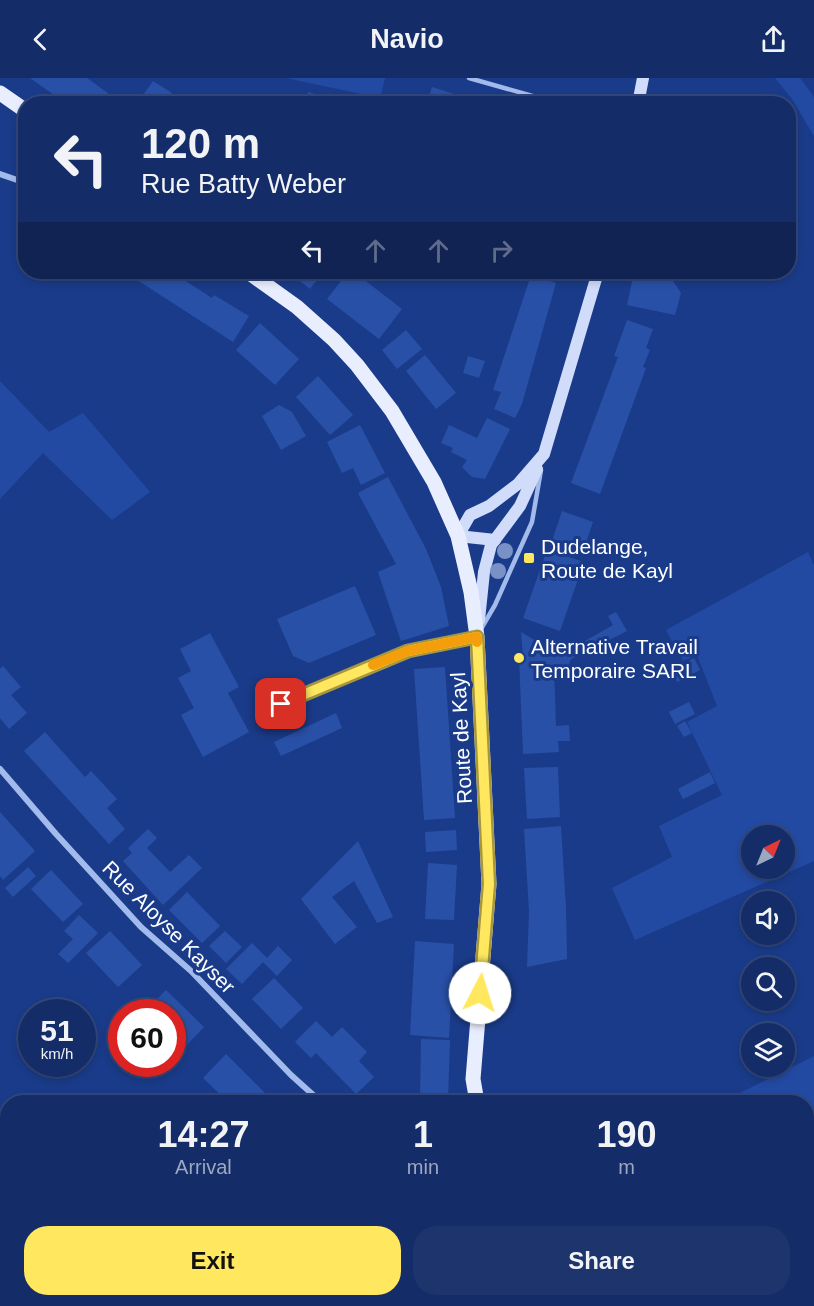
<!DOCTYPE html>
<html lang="en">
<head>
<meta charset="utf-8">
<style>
	:root { --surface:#142c67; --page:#1d346d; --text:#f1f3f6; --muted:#9da7c0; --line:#33487b; --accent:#ffe75f }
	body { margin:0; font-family:Helvetica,sans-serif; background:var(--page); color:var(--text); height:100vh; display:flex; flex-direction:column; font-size:22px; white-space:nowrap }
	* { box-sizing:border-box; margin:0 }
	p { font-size:20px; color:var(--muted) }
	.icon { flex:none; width:33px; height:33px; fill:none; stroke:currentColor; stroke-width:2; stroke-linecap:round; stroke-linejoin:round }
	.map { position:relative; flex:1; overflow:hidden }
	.sheet { position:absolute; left:0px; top:1017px; width:814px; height:212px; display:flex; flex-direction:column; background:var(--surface); border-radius:24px 24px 0 0; box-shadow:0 3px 9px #0003,0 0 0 2px var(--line) }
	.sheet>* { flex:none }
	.banner { position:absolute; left:18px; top:18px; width:778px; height:183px; border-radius:24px; box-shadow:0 3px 9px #0003,0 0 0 2px var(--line); background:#142c67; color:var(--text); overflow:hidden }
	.needle { width:39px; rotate:43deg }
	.buttons { position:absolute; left:741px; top:747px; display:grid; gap:12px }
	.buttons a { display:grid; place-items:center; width:54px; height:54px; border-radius:50%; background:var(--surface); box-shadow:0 3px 9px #0003,0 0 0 2px var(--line); font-size:30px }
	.speed { position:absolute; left:18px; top:921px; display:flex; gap:12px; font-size:30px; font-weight:700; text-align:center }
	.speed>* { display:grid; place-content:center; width:78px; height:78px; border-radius:50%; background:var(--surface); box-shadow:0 3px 9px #0003,0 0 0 2px var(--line); line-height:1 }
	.speed small { font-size:15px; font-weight:400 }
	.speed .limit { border:9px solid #d22; background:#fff; color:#111 }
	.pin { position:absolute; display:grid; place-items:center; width:51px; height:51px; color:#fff; margin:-26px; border-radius:12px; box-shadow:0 3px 9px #0006 }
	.me { position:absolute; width:66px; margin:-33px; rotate:5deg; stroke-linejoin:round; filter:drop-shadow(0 0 4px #0008) }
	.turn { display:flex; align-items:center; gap:21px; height:126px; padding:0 24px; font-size:27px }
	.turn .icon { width:78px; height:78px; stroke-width:2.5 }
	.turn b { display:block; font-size:42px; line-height:51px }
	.lanes { display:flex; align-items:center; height:57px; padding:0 24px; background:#0003; justify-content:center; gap:30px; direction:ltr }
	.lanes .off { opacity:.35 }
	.eta { display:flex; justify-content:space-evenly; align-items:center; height:102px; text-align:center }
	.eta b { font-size:36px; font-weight:800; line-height:42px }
	.action { display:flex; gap:12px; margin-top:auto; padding:12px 24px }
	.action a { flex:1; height:69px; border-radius:24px; background:var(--accent); color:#111; font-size:24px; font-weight:800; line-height:69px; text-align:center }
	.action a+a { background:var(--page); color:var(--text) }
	header { display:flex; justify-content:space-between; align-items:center; height:78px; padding:0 24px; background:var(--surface); font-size:27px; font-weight:800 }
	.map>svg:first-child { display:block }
	.green { fill:#234aa2; fill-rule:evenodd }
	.building { fill:#2950a7 }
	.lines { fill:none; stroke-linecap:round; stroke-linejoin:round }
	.path { stroke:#a3baed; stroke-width:4; stroke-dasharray:3 4.5; stroke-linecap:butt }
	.lane { stroke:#a3baed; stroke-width:4.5 }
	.street { stroke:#a3baed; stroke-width:6 }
	.secondary { stroke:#d0dcf9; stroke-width:12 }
	.primary { stroke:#e9eeff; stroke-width:15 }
	.tree { fill:#7a91c7 }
	.route-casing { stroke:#a6963e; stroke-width:15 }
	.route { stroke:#ffe75f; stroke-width:10 }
	.slow { stroke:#f59e0b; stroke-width:10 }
	.poi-dot { fill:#ffe75f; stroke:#1a3b89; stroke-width:2 }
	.labels { text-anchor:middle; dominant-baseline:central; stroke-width:6; stroke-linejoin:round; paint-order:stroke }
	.poi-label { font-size:21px; fill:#fff; stroke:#1a3b89; text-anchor:start }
	.street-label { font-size:21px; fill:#fff; stroke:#1a3b89 }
</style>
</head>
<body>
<header><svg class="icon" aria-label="back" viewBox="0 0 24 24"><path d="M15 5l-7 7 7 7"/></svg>Navio<svg class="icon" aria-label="share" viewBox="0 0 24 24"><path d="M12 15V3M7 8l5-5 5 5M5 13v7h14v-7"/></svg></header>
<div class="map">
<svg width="814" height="1228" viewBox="0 0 814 1228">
	<rect width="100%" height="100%" fill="#1a3b89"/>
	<!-- green -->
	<g class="green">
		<path d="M286 0H385L380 20Z"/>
		<path d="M775 0H800L814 19V58L792 21Z"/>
		<path d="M0 303 49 354 83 335 150 414 112 442 43 375 0 421Z"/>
		<path d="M808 474 814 487V783L635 862 612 810 672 779 659 748 722 717 687 644 717 628 697 577 683 583 666 552ZM752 758H784V790H752Z"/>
		<path d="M814 978V1228H630L628 1221H807V1024H722Z"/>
	</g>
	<!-- building -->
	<g class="building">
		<path d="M30 0H87L123 26H67Z"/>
		<path d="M153 3 172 15 165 26H155L143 17Z"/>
		<path d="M432 9 454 16 451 26H427Z"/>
		<path d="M308 14 346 25V26H304Z"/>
		<path d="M471 16 498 23 497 26H469Z"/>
		<path d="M103 194H172L212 220 214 217 249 238 233 264 131 198 127 203Z"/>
		<path d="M292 194H323L310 211 290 195Z"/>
		<path d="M348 194H354L402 231 379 261 327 221Z"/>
		<path d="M544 194H563L561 200Z"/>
		<path d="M634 194 667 196 666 200 673 203 681 215 675 237 627 227Z"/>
		<path d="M531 197 556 205 522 326 515 340 494 331 501 314 493 312Z"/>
		<path d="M627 242 653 251 646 270 650 272 643 289 646 290 600 416 571 405 618 279 614 278Z"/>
		<path d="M260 245 299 281 275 307 236 272Z"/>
		<path d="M406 252 422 271 397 291 382 272Z"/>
		<path d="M425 277 456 315 436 331 406 293Z"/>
		<path d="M468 278 485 283 479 300 463 295Z"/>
		<path d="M318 298 353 337 330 357 296 319Z"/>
		<path d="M279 327 292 334 306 358 281 372 262 338Z"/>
		<path d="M487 340 510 351 485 401 472 399 462 389 467 382 451 374 453 370 441 365 449 347 477 360Z"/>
		<path d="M360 347 385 395 361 407 353 390 342 395 327 364Z"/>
		<path d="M388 399 426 471 441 509 449 548 401 563 378 494 396 486 358 415Z"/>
		<path d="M562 433 593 444 583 474 552 463Z"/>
		<path d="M547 472 584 484 560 553 523 540Z"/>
		<path d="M355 508 376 557 309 585 293 578 277 541Z"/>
		<path d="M616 534 627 553 571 581 568 589 554 591 556 648 569 647 570 663H558L559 674 523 676 519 580 523 579 521 554 548 570V562L566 574 613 547 608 538Z"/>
		<path d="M210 555 239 609 228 615 249 654 203 679 181 637 194 630 178 600 191 593 180 571Z"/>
		<path d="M694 580 700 592 677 604 671 592Z"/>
		<path d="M3 588 21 609 11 617 27 635 9 651 0 640V591Z"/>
		<path d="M445 589 455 740 424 742 414 591Z"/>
		<path d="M689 624 695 636 675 646 669 634Z"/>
		<path d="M336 635 342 650 281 678 274 664Z"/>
		<path d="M685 643 692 655 684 659 677 648Z"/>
		<path d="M45 654 85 699 91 693 117 721 107 730 125 751 109 766 24 673Z"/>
		<path d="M558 689 560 739 527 741 524 690Z"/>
		<path d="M710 694 715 705 683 721 678 711Z"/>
		<path d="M0 734 35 773 3 802 0 798Z"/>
		<path d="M561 748 566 830 567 881 527 889 529 833 524 751Z"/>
		<path d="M148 751 157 760 147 770 170 794 189 777 202 790 163 827 123 783 132 775 128 770Z"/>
		<path d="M456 752 457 772 426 774 425 754Z"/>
		<path d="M358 763 393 839 377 845 354 803 332 819 357 849 335 866 301 821Z"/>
		<path d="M428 785 457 787 454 842 425 841Z"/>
		<path d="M28 789 36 798 13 819 5 810Z"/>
		<path d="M51 792 83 826 63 844 31 811Z"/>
		<path d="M187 814 220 848 202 865 169 832Z"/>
		<path d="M79 837 98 855 68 885 58 876 73 861 64 853Z"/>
		<path d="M110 853 142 887 118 909 86 875Z"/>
		<path d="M225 853 242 869 226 885 209 868Z"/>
		<path d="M415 863 454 866 449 960 410 957Z"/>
		<path d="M252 865 267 880 278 868 292 882 277 898 263 884 242 906 226 891Z"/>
		<path d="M274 900 303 930 281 951 252 921Z"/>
		<path d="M166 912 204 949 183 971 172 961V934H147L145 933Z"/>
		<path d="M316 943 332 959 342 949 367 974 359 983 374 999 356 1016 316 975 311 980 295 964Z"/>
		<path d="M421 961 450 962 448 1022H420Z"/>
		<path d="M226 976 267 1017 259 1024H228L203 1000Z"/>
		<path d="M814 1033V1046L807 1050V1037Z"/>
		<path d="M8 1130V1170L0 1163V1138Z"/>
		<path d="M68 1221H95L88 1228H74Z"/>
		<path d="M211 1221H248L240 1228H217Z"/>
		<path d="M568 1221H606L608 1228H571Z"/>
	</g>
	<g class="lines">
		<!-- path -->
		<g class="path">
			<path d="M444 1221 452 1228"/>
			<path d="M465 1228 466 1221"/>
		</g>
		<!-- lane -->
		<g class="lane">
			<path d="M469 0 561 26"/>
			<path d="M481 551 495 527 532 444 541 392"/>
		</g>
		<!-- street -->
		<g class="street">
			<path d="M0 96 26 105"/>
			<path d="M281 626 408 573 475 559"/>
			<path d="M0 691 56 756 141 849 191 893 291 997 321 1024"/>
			<path d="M0 1087 8 1090"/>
			<path d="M171 1221 177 1228"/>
		</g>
		<!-- secondary -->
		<g class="secondary">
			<path d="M638 26 643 0"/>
			<path d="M495 462 458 458 470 437 489 428 518 406 544 376 598 194"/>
			<path d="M479 542 484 494 491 467 520 428 537 391"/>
		</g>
		<!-- primary -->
		<g class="primary">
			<path d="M0 15 26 33"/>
			<path d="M248 194 297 229 334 262 357 287 392 333 434 404 458 458 471 514 477 559 489 806 473 1001 477 1024"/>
			<path d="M537 1221 540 1228"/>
		</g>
	</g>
	<!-- trees -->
	<g class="tree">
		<circle cx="505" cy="473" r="8"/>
		<circle cx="498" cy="493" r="8"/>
	</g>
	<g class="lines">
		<!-- route casing -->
		<g class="route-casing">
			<path id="route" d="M281 626 408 573 477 559 489 806 480 915"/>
		</g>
		<!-- route -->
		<use href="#route" class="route"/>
		<!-- slow -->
		<path class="slow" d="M373 587 408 573 477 559V564"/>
	</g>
	<!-- markers -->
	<g class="poi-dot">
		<rect x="523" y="474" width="12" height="12" rx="3"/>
		<circle cx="519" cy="580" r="6"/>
	</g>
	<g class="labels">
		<!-- poi labels -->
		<g class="poi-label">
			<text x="541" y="468">Dudelange,<tspan x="541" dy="24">Route de Kayl</tspan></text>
			<text x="531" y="568">Alternative Travail<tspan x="531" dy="24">Temporaire SARL</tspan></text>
		</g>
		<!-- street labels -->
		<g class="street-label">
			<text transform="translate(461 660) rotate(-93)">Route de Kayl</text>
			<text transform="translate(169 849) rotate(45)">Rue Aloyse Kayser</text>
		</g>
	</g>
</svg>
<div class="buttons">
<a><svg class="needle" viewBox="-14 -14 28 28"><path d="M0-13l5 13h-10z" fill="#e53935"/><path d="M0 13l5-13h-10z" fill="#9da7c0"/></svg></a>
<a><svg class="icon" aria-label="sound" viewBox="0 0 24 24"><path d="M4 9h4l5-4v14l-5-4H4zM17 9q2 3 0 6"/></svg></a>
<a><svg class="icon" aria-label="search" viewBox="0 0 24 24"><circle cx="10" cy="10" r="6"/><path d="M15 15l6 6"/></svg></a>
<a><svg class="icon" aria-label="layers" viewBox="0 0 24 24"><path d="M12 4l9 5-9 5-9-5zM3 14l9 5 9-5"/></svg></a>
</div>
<div class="speed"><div>51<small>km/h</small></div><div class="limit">60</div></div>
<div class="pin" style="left:281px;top:626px;background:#d93025"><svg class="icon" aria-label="arrive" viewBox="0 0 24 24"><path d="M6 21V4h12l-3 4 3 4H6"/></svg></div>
<svg class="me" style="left:480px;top:915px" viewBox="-20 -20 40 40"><circle r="19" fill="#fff"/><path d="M0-13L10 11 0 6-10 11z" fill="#ffe75f"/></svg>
<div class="banner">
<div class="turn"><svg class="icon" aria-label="left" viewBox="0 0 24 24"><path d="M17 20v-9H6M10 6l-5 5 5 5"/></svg><div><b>120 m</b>Rue Batty Weber</div></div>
<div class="lanes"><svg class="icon" aria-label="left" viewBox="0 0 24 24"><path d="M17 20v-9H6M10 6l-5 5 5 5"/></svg><svg class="icon off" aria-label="ahead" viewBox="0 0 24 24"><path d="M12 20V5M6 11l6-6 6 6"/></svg><svg class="icon off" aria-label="ahead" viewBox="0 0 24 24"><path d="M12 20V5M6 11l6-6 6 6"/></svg><svg class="icon off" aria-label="right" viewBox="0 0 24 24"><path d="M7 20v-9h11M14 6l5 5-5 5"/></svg></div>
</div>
<section class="sheet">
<div class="eta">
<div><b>14:27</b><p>Arrival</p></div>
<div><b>1</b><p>min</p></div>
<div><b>190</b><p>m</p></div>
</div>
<div class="action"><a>Exit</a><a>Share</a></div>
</section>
</div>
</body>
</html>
